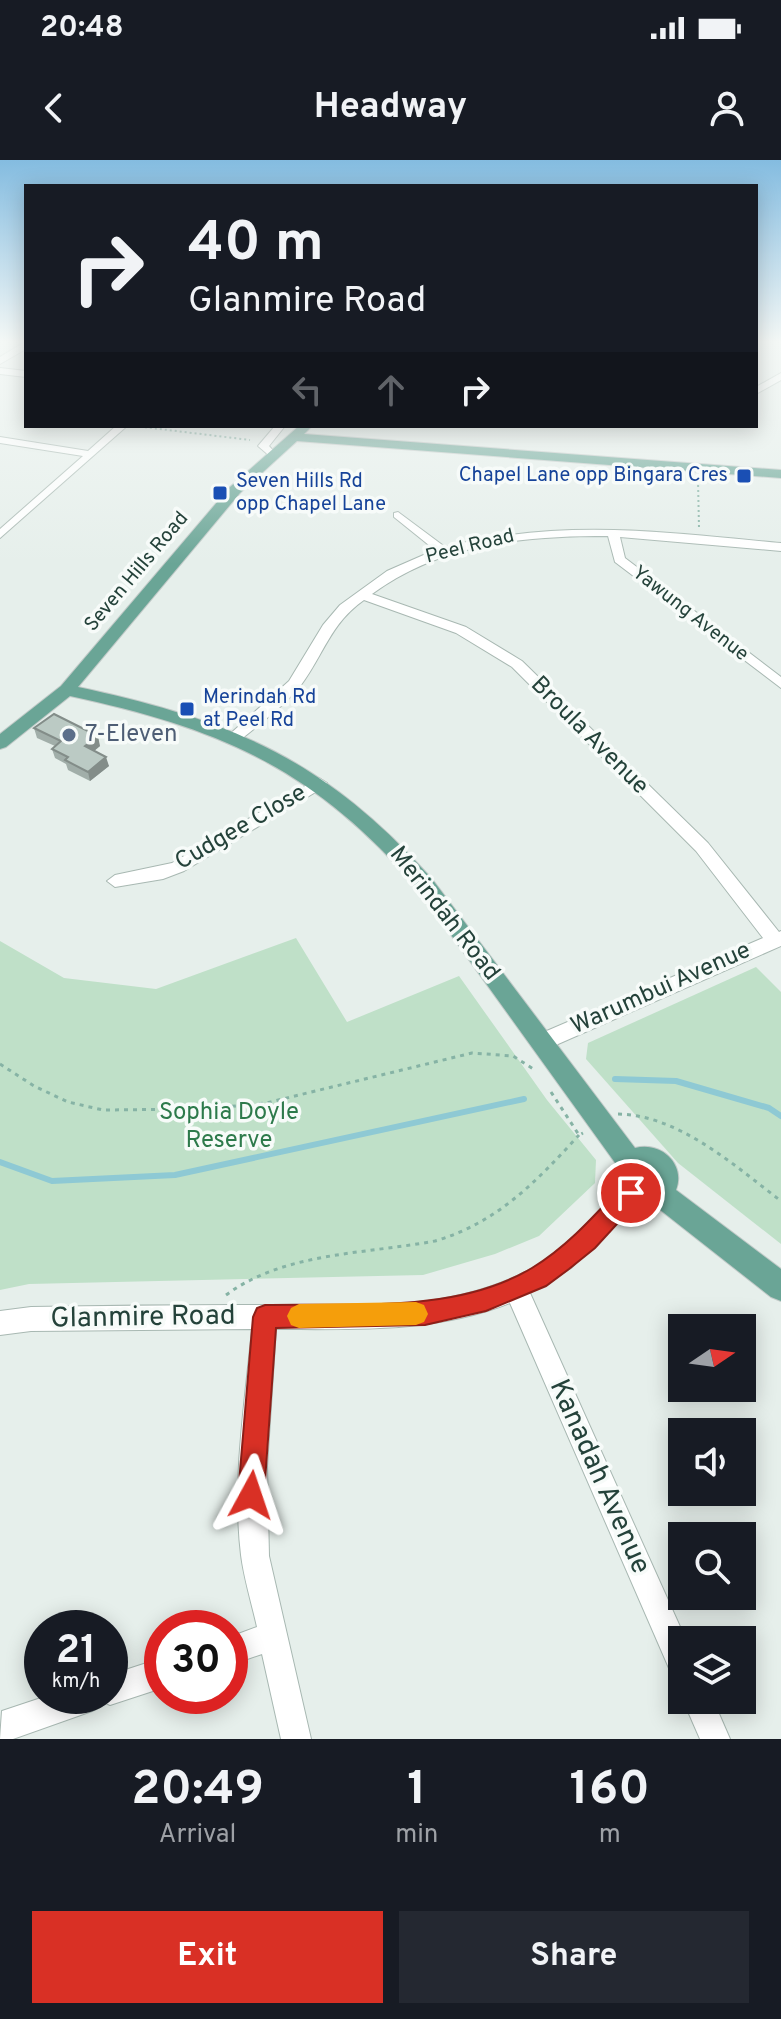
<!DOCTYPE html>
<html lang="en">
<head>
<meta charset="utf-8">
<style>
	:root { --surface:#171b24; --page:#242831; --text:#f1f3f6; --muted:#9ea1a6; --accent:#d93025 }
	body { margin:0; font-family:Overpass,sans-serif; background:var(--page); color:var(--text); height:100vh; display:flex; flex-direction:column; font-size:30px; white-space:nowrap }
	* { box-sizing:border-box; margin:0 }
	p { font-size:26px; color:var(--muted) }
	.icon { flex:none; width:44px; height:44px; fill:none; stroke:currentColor; stroke-width:2; stroke-linecap:round; stroke-linejoin:round }
	.map { position:relative; height:1579px; overflow:hidden }
	.drawer { display:flex; flex-direction:column; background:var(--surface); flex:1 }
	.drawer>* { flex:none }
	.guide { position:absolute; left:24px; top:24px; width:734px; height:244px; border-radius:0px; box-shadow:0 4px 20px #0003; background:#171b24; color:var(--text); overflow:hidden }
	.needle { width:52px; rotate:77deg }
	.controls { position:absolute; left:668px; top:1154px; display:grid; gap:16px }
	.controls a { display:grid; place-items:center; width:88px; height:88px; border-radius:0px; background:var(--surface); box-shadow:0 4px 20px #0003; font-size:40px }
	.speed { position:absolute; left:24px; top:1450px; display:flex; gap:16px; font-size:40px; font-weight:700; text-align:center }
	.speed>* { display:grid; place-content:center; width:104px; height:104px; border-radius:50%; background:var(--surface); box-shadow:0 4px 20px #0003; line-height:1 }
	.speed small { font-size:20px; font-weight:400 }
	.speed .limit { border:12px solid #d22; background:#fff; color:#111 }
	.pin { position:absolute; display:grid; place-items:center; width:68px; height:68px; color:#fff; margin:-34px; border:4px solid #fff; border-radius:50%; box-shadow:0 2px 8px #0007 }
	.me { position:absolute; width:88px; margin:-44px; rotate:5deg; stroke-linejoin:round; filter:drop-shadow(0 0 6px #0008) }
	.turn { display:flex; align-items:center; gap:28px; height:168px; padding:0 32px; font-size:36px }
	.turn .icon { width:104px; height:104px; stroke-width:2.5 }
	.turn b { display:block; font-size:56px; line-height:68px }
	.lanes { display:flex; align-items:center; height:76px; padding:0 32px; background:#0003; justify-content:center; gap:40px; direction:ltr }
	.lanes .off { opacity:.35 }
	.eta { display:flex; justify-content:space-evenly; align-items:center; height:136px; text-align:center }
	.eta b { font-size:48px; font-weight:700; line-height:56px }
	.action { display:flex; gap:16px; margin-top:auto; padding:16px 32px }
	.action a { flex:1; height:92px; border-radius:0px; background:var(--accent); color:#fff; font-size:32px; font-weight:700; line-height:92px; text-align:center }
	.action a+a { background:var(--page); color:var(--text) }
	.status { display:flex; justify-content:space-between; align-items:center; height:56px; padding:0 40px; background:var(--surface); direction:ltr }
	.status svg { height:22px; fill:currentColor }
	header { display:flex; justify-content:space-between; align-items:center; height:104px; padding:0 32px; background:var(--surface); font-size:36px; font-weight:700 }
	.map>svg:first-child { display:block }
	.green { fill:#bfe0c8 }
	.lines { fill:none; stroke-linecap:round; stroke-linejoin:round }
	.stream { stroke:#8ec9d4; stroke-width:6 }
	.minor-casing { stroke:#a8b8b2; stroke-width:2 }
	.major-casing { stroke:#c2cac8; stroke-width:2 }
	.path-far1 { stroke:#86b3a5; stroke-width:2; stroke-dasharray:2 3; stroke-linecap:butt }
	.path { stroke:#86b3a5; stroke-width:3; stroke-dasharray:4 5; stroke-linecap:butt }
	.minor { fill:#fff; fill-rule:evenodd }
	.major { fill:#6aa596; fill-rule:evenodd }
	.wall { fill:#a1aea9 }
	.shaded-wall { fill:#838d89 }
	.building { fill:#bbcac4; stroke:#838d89; stroke-width:2 }
	.route { fill:#d93025; stroke:#8d1f18; stroke-width:2 }
	.slow { fill:#f59e0b }
	.transit-dot { fill:#1a4fb4; stroke:#f7fbf9; stroke-width:3 }
	.service-dot { fill:#5c6f8a; stroke:#f7fbf9; stroke-width:3 }
	.labels { text-anchor:middle; dominant-baseline:central; stroke-width:7; stroke-linejoin:round; paint-order:stroke }
	.far-transit-label { font-size:20px; fill:#164399; stroke:#f7fbf9; text-anchor:start }
	.far-street-label { font-size:20px; fill:#24423a; stroke:#f7fbf9 }
	.service-label { font-size:24px; fill:#4e5e75; stroke:#f7fbf9; text-anchor:start }
	.street-label { font-size:24px; fill:#24423a; stroke:#f7fbf9 }
	.park-label { font-size:24px; fill:#2d7a4b; stroke:#f7fbf9 }
	.near-street-label { font-size:28px; fill:#24423a; stroke:#f7fbf9 }
</style>
</head>
<body>
<div class="status"><b>20:48</b><svg viewBox="0 0 49 12"><path d="M0 12V9h3v3zM5 12V6h3v6zM10 12V3h3v9zM15 12V0h3v12zM26 1h20v11H26zM47 4h2v5h-2z"/></svg></div>
<header><svg class="icon" aria-label="back" viewBox="0 0 24 24"><path d="M15 5l-7 7 7 7"/></svg>Headway<svg class="icon" aria-label="person" viewBox="0 0 24 24"><circle cx="12" cy="8" r="4"/><path d="M4 21q1-7 8-7t8 7"/></svg></header>
<div class="map">
<svg width="781" height="1579" viewBox="0 0 781 1579">
	<rect width="100%" height="100%" fill="#e6efeb"/>
	<!-- green -->
	<g class="green">
		<path d="M296 778 347 862 459 816 547 940 596 1000 595 1023 539 1076 495 1094 423 1115 29 1124 0 1130V781L64 818 156 829Z"/>
		<path d="M756 807 781 832V1084L678 1003 586 899 588 883Z"/>
	</g>
	<g class="lines">
		<!-- stream -->
		<g class="stream">
			<path d="M615 919 676 921 769 948 781 956"/>
			<path d="M0 1002 52 1021 175 1015 524 939"/>
		</g>
		<!-- minor casing -->
		<g class="minor-casing">
			<g id="minor">
				<path d="M23 183H26V189L0 204V197Z"/>
				<path d="M0 208 26 211V217L0 214Z"/>
				<path d="M781 213V220L756 234V227Z"/>
				<path d="M116 266H127L0 378V369L83 296 0 283V277L88 291Z"/>
				<path d="M275 266H285L269 286 277 295 272 298 258 286Z"/>
				<path d="M398 352 445 387C563 358 662 372 781 383V391L620 377 625 398 781 517V528L615 402 608 376C523 376 442 383 372 434L466 467 522 501 708 683 779 772 781 771V786L549 888 542 890 535 888 532 882 535 876 763 778 696 691 512 507 456 473 364 440C330 464 324 494 301 525 284 546 261 563 240 580H230V574L289 521 323 465 340 445 387 411 435 390 394 357V353Z"/>
				<path d="M319 618 327 623 324 627 184 711 163 719 115 727 107 721 115 715 172 703Z"/>
				<path d="M631 1023 639 1026 642 1033 639 1040 571 1108 530 1133 686 1480H682V1520L672 1515 510 1143C436 1173 354 1169 276 1169L267 1306 269 1396 311 1579H281L262 1494 230 1505V1477L257 1467C252 1444 244 1419 241 1395 232 1321 245 1243 252 1169L31 1171 0 1175V1151L31 1147C102 1146 172 1145 243 1145 337 1145 443 1156 529 1110 566 1090 594 1055 623 1026Z"/>
				<path d="M162 1498V1528L110 1545 104 1542 102 1546 92 1551 13 1579H0L2 1551 47 1536H110V1515Z"/>
				<path d="M683 1540H713L730 1579H700Z"/>
			</g>
		</g>
		<!-- major casing -->
		<g class="major-casing">
			<path id="major" d="M299 266 311 267 304 274 781 310V318L297 281 240 333 78 527C232 560 326 600 432 719L635 988C661 981 686 1004 676 1030L781 1109V1141L771 1137 659 1049 641 1052 621 1043 611 1021 616 1004 418 729C314 609 223 569 70 536L6 587 0 589V574L61 526 230 327ZM642 1010 652 1015V1023L648 1027 638 1023V1015Z"/>
		</g>
		<!-- path-far1 -->
		<g class="path-far1">
			<path d="M135 266 250 280"/>
			<path d="M698 320 699 368"/>
		</g>
		<!-- path -->
		<g class="path">
			<path d="M0 904 34 926 68 942 103 950 205 949 266 943 472 893 513 896 535 910"/>
			<path d="M551 932 579 975 583 973"/>
			<path d="M618 954C679 955 735 1006 781 1041"/>
			<path d="M226 1135C284 1092 366 1094 435 1081 497 1063 537 1021 579 975"/>
		</g>
		<!-- minor -->
		<use href="#minor" class="minor"/>
		<!-- major -->
		<use href="#major" class="major"/>
	</g>
	<!-- wall -->
	<path class="wall" d="M34 568 100 586 94 591 109 606 90 621 68 610 66 604 55 598 52 589 55 586 37 578Z"/>
	<!-- shaded-wall -->
	<g class="shaded-wall">
		<path d="M98 576 100 586 88 596 85 586Z"/>
		<path d="M106 597 109 606 90 621 88 612Z"/>
	</g>
	<!-- building -->
	<path class="building" d="M54 554 98 576 85 586 106 597 88 612 65 600 68 597 52 589 61 581 34 568Z"/>
	<!-- sky -->
	<linearGradient id="sky" x2="0" y2="1"><stop stop-color="#84bce0"/><stop offset="0.45" stop-color="#f4f8f6"/><stop offset="1" stop-color="#f4f8f6" stop-opacity="0"/></linearGradient>
	<rect width="781" height="404" fill="url(#sky)"/>
	<!-- route -->
	<path class="route" d="M631 1022 639 1025 642 1033 639 1040 595 1088 569 1109 546 1126 486 1151 425 1165 276 1168 264 1335 260 1344 251 1348 242 1344 238 1335 253 1157 257 1148 265 1145C351 1143 455 1154 532 1108 567 1087 595 1055 623 1025Z"/>
	<!-- slow -->
	<path class="slow" d="M416 1142 424 1145 428 1154 424 1162 416 1165 299 1168 291 1165 287 1156 291 1148 299 1144Z"/>
	<!-- markers -->
	<g class="transit-dot">
		<rect x="736" y="308" width="16" height="16" rx="4"/>
		<rect x="212" y="325" width="16" height="16" rx="4"/>
		<rect x="179" y="541" width="16" height="16" rx="4"/>
	</g>
	<circle class="service-dot" cx="69" cy="575" r="8"/>
	<g class="labels">
		<!-- far-transit labels -->
		<g class="far-transit-label">
			<text x="728" y="316" text-anchor="end">Chapel Lane opp Bingara Cres</text>
			<text x="236" y="322">Seven Hills Rd<tspan x="236" dy="23">opp Chapel Lane</tspan></text>
			<text x="203" y="538">Merindah Rd<tspan x="203" dy="23">at Peel Rd</tspan></text>
		</g>
		<!-- far-street labels -->
		<g class="far-street-label">
			<text transform="translate(470 387) rotate(-14)">Peel Road</text>
			<text transform="translate(137 412) rotate(-50)">Seven Hills Road</text>
			<text transform="translate(690 454) rotate(38)">Yawung Avenue</text>
		</g>
		<!-- service labels -->
		<g class="service-label">
			<text x="85" y="575">7-Eleven</text>
		</g>
		<!-- street labels -->
		<g class="street-label">
			<text transform="translate(589 576) rotate(45)">Broula Avenue</text>
			<text transform="translate(241 668) rotate(-30)">Cudgee Close</text>
			<text transform="translate(444 754) rotate(52)">Merindah Road</text>
			<text transform="translate(661 829) rotate(-24)">Warumbui Avenue</text>
		</g>
		<!-- park labels -->
		<g class="park-label">
			<text x="229" y="953">Sophia Doyle<tspan x="229" dy="28">Reserve</tspan></text>
		</g>
		<!-- near-street labels -->
		<g class="near-street-label">
			<text transform="translate(143 1158) rotate(-1)">Glanmire Road</text>
			<text transform="translate(599 1317) rotate(66)">Kanadah Avenue</text>
		</g>
	</g>
</svg>
<div class="controls">
<a><svg class="needle" viewBox="-14 -14 28 28"><path d="M0-13l5 13h-10z" fill="#e53935"/><path d="M0 13l5-13h-10z" fill="#9ea1a6"/></svg></a>
<a><svg class="icon" aria-label="sound" viewBox="0 0 24 24"><path d="M4 9h4l5-4v14l-5-4H4zM17 9q2 3 0 6"/></svg></a>
<a><svg class="icon" aria-label="search" viewBox="0 0 24 24"><circle cx="10" cy="10" r="6"/><path d="M15 15l6 6"/></svg></a>
<a><svg class="icon" aria-label="layers" viewBox="0 0 24 24"><path d="M12 4l9 5-9 5-9-5zM3 14l9 5 9-5"/></svg></a>
</div>
<div class="speed"><div>21<small>km/h</small></div><div class="limit">30</div></div>
<div class="pin" style="left:631px;top:1033px;background:#d93025"><svg class="icon" aria-label="arrive" viewBox="0 0 24 24"><path d="M6 21V4h12l-3 4 3 4H6"/></svg></div>
<svg class="me" style="left:251px;top:1335px" viewBox="-20 -20 40 40"><path d="M0-17L14 15 0 8-14 15z" fill="#d93025" stroke="#fff" stroke-width="4"/></svg>
<div class="guide">
<div class="turn"><svg class="icon" aria-label="right" viewBox="0 0 24 24"><path d="M7 20v-9h11M14 6l5 5-5 5"/></svg><div><b>40 m</b>Glanmire Road</div></div>
<div class="lanes"><svg class="icon off" aria-label="left" viewBox="0 0 24 24"><path d="M17 20v-9H6M10 6l-5 5 5 5"/></svg><svg class="icon off" aria-label="ahead" viewBox="0 0 24 24"><path d="M12 20V5M6 11l6-6 6 6"/></svg><svg class="icon" aria-label="right" viewBox="0 0 24 24"><path d="M7 20v-9h11M14 6l5 5-5 5"/></svg></div>
</div>
</div>
<section class="drawer">
<div class="eta">
<div><b>20:49</b><p>Arrival</p></div>
<div><b>1</b><p>min</p></div>
<div><b>160</b><p>m</p></div>
</div>
<div class="action"><a>Exit</a><a>Share</a></div>
</section>
</body>
</html>
